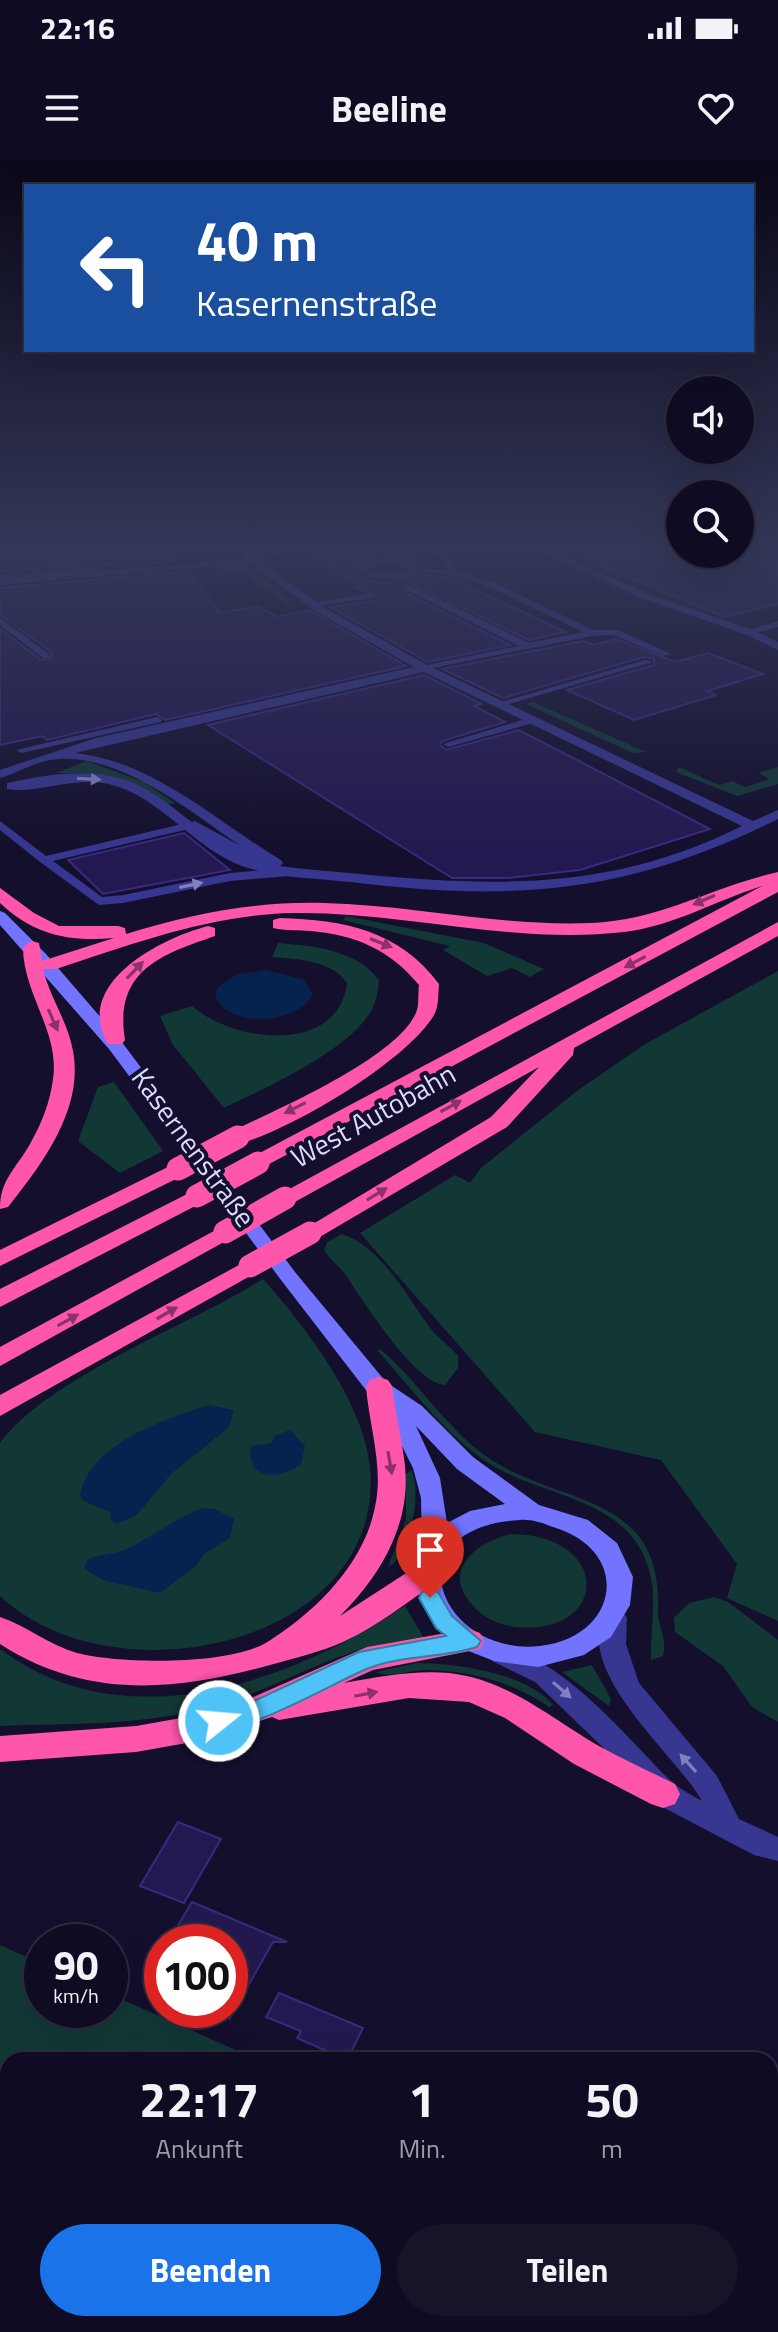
<!DOCTYPE html>
<html lang="de">
<head>
<meta charset="utf-8">
<style>
	:root { --surface:#0e0b22; --page:#17142a; --text:#f1f3f6; --muted:#9b9ba5; --line:#2e2b40; --accent:#1a73e8 }
	body { margin:0; font-family:"Titillium Web",sans-serif; background:var(--page); color:var(--text); height:100vh; display:flex; flex-direction:column; font-size:30px; white-space:nowrap }
	* { box-sizing:border-box; margin:0 }
	p { font-size:26px; color:var(--muted) }
	.icon { flex:none; width:44px; height:44px; fill:none; stroke:currentColor; stroke-width:2; stroke-linecap:round; stroke-linejoin:round }
	.map { position:relative; flex:1; overflow:hidden }
	.side { position:absolute; left:0px; top:1892px; width:778px; height:280px; display:flex; flex-direction:column; background:var(--surface); border-radius:24px 24px 0 0; box-shadow:0 8px 32px #0002,0 0 0 2px var(--line) }
	.side>* { flex:none }
	.hud { position:absolute; left:24px; top:24px; width:730px; height:168px; border-radius:0px; box-shadow:0 8px 32px #0002,0 0 0 2px var(--line); background:#1a4fa0; color:#fff; overflow:hidden }
	.tools { position:absolute; left:666px; top:216px; display:grid; gap:16px }
	.tools a { display:grid; place-items:center; width:88px; height:88px; border-radius:50%; background:var(--surface); box-shadow:0 8px 32px #0002,0 0 0 2px var(--line); font-size:40px }
	.speed { position:absolute; left:24px; top:1764px; display:flex; gap:16px; font-size:40px; font-weight:700; text-align:center }
	.speed>* { display:grid; place-content:center; width:104px; height:104px; border-radius:50%; background:var(--surface); box-shadow:0 8px 32px #0002,0 0 0 2px var(--line); line-height:1 }
	.speed small { font-size:20px; font-weight:400 }
	.speed .limit { border:12px solid #d22; background:#fff; color:#111 }
	.pin { position:absolute; display:grid; place-items:center; width:68px; height:68px; color:#fff; margin:-82px -34px; border-radius:50% 50% 50% 0; rotate:-45deg; box-shadow:0 0 8px #0007 }
	.pin .icon { rotate:45deg }
	.me { position:absolute; width:88px; margin:-44px; rotate:73deg; stroke-linejoin:round; filter:drop-shadow(0 0 6px #0008) }
	.turn { display:flex; align-items:center; gap:28px; height:168px; padding:0 40px; font-size:36px }
	.turn .icon { width:104px; height:104px; stroke-width:2.5 }
	.turn b { display:block; font-size:56px; line-height:68px }
	.eta { display:flex; justify-content:space-evenly; align-items:center; height:136px; text-align:center }
	.eta b { font-size:48px; font-weight:700; line-height:56px }
	.action { display:flex; gap:16px; margin-top:auto; padding:16px 40px }
	.action a { flex:1; height:92px; border-radius:48px; background:var(--accent); color:#fff; font-size:32px; font-weight:700; line-height:92px; text-align:center }
	.action a+a { background:var(--page); color:var(--text) }
	.status { display:flex; justify-content:space-between; align-items:center; height:56px; padding:0 40px; background:var(--surface); direction:ltr }
	.status svg { height:22px; fill:currentColor }
	header { display:flex; justify-content:space-between; align-items:center; height:104px; padding:0 40px; background:var(--surface); font-size:36px; font-weight:700 }
	.map>svg:first-child { display:block }
	.green { fill:#123835 }
	.water { fill:#06234f }
	.building { fill:#231950; stroke:#382a7e; stroke-width:2 }
	.lines { fill:none; stroke-linecap:round; stroke-linejoin:round }
	.service { fill:#373690; fill-rule:evenodd }
	.minor { fill:#373690; fill-rule:evenodd }
	.tertiary { fill:#373690; fill-rule:evenodd }
	.secondary { fill:#7273ff; fill-rule:evenodd }
	.motorway { fill:#ff56ac; fill-rule:evenodd }
	.motorway-bridge { stroke:#ff56ac; stroke-width:23 }
	.oneway { fill:#8280c2 }
	.oneway2 { fill:#89326c }
	.route { fill:#4fc3f7; stroke:#337fa1; stroke-width:2 }
	.labels { text-anchor:middle; dominant-baseline:central; stroke-width:8; stroke-linejoin:round; paint-order:stroke }
	.street-label { font-size:28px; fill:#dedbff; stroke:#130f2d }
</style>
</head>
<body>
<div class="status"><b>22:16</b><svg viewBox="0 0 49 12"><path d="M0 12V9h3v3zM5 12V6h3v6zM10 12V3h3v9zM15 12V0h3v12zM26 1h20v11H26zM47 4h2v5h-2z"/></svg></div>
<header><svg class="icon" aria-label="menu" viewBox="0 0 24 24"><path d="M4 6h16M4 12h16M4 18h16"/></svg>Beeline<svg class="icon" aria-label="heart" viewBox="0 0 24 24"><path d="M12 20l-8-8c-3-5 5-10 8-4 3-6 11-1 8 4z"/></svg></header>
<div class="map">
<svg width="778" height="2172" viewBox="0 0 778 2172">
	<rect width="100%" height="100%" fill="#130f2d"/>
	<!-- green -->
	<g class="green">
		<path d="M210 404H246L291 440 286 444 244 413 231 414Z"/>
		<path d="M533 542 646 592 633 593 526 544Z"/>
		<path d="M87 601 144 622 175 643 167 645C128 617 104 612 56 613Z"/>
		<path d="M679 607 719 625 732 621 745 627 769 619 759 613 778 607V624L737 636 676 612Z"/>
		<path d="M346 756 484 783 544 809 530 817 512 808 487 816 443 790 450 786 343 760Z"/>
		<path d="M278 783C314 786 357 790 379 820 378 832 376 846 368 856 340 895 267 927 224 948L173 885 160 856 192 846C233 882 338 896 347 823 332 800 296 799 272 797Z"/>
		<path d="M778 811V1461L727 1438 737 1404 661 1300 535 1272 360 1073 455 1015 470 1023 481 1008 577 931 645 884Z"/>
		<path d="M114 922 163 991 120 1013 78 981 98 927Z"/>
		<path d="M342 1074C382 1087 407 1137 431 1169 439 1179 450 1186 458 1196V1208L445 1225C415 1224 362 1139 345 1114 338 1105 330 1100 324 1090L327 1082Z"/>
		<path d="M263 1119C305 1166 364 1243 370 1307 386 1486 113 1543 0 1436V1283C50 1216 191 1165 263 1119Z"/>
		<path d="M380 1189C417 1220 443 1264 483 1294 554 1347 662 1328 658 1449 657 1468 668 1477 663 1496L651 1500C650 1472 657 1440 650 1414 633 1338 544 1338 490 1304 446 1276 412 1229 378 1191Z"/>
		<path d="M411 1310C423 1331 410 1397 388 1407L406 1359V1314Z"/>
		<path d="M511 1374C613 1375 609 1476 516 1467 497 1465 480 1456 469 1441 442 1406 481 1381 511 1374Z"/>
		<path d="M714 1437 728 1442 778 1480V1562L752 1547 723 1506 675 1472 674 1458 689 1443Z"/>
		<path d="M405 1446 425 1480C349 1478 284 1528 212 1547 141 1566 72 1563 0 1566V1489C124 1582 290 1523 405 1446Z"/>
		<path d="M416 1503C455 1503 527 1513 553 1545L549 1547C513 1522 468 1510 425 1510 410 1510 389 1519 376 1512Z"/>
		<path d="M592 1505 611 1539 609 1546 562 1512Z"/>
		<path d="M0 1785 42 1804V1850H110V1834L258 1900H8V2150L0 2146Z"/>
		<path d="M778 2156V2172H641L712 2164H770V2157Z"/>
		<path d="M34 2164H525L522 2172H49Z"/>
	</g>
	<!-- water -->
	<g class="water">
		<path d="M265 810 303 819 313 834C299 864 227 870 215 835L218 827 236 815Z"/>
		<path d="M208 1245 234 1250 229 1267 171 1314 137 1355 117 1364 111 1361 110 1352 83 1341 80 1335C91 1283 163 1260 208 1245Z"/>
		<path d="M290 1270 305 1286 301 1304C280 1321 245 1320 251 1286L271 1283 276 1275Z"/>
		<path d="M202 1348 215 1349 234 1359 230 1378 204 1394 195 1407 160 1433 103 1420 84 1409 87 1400C100 1393 116 1395 129 1388 154 1375 175 1359 202 1348Z"/>
	</g>
	<!-- building -->
	<g class="building">
		<path d="M0 387H169L180 401 119 406 112 398 86 405 0 412Z"/>
		<path d="M298 387H399L437 407 383 395 364 399 355 409 369 420 387 423 417 414 447 417 566 472 529 480 409 422 405 424 406 433 510 485 428 502 330 447 372 441 375 434 354 427 361 426Z"/>
		<path d="M556 387H680V394H740V387H778V444L724 457Z"/>
		<path d="M188 411 220 453 258 446 277 457 309 450 406 506 165 560 156 554 47 580 42 576 0 585V469L41 500 52 498 51 492 0 455V428Z"/>
		<path d="M616 479 675 502 708 493 763 514 707 531 716 535 634 560 567 530 654 505V499L644 497 503 538 442 509 583 481 593 485Z"/>
		<path d="M424 515 482 544 474 546 505 562 442 581 440 585 446 590 519 570 710 669 580 710 507 718H452L208 565Z"/>
		<path d="M184 673 230 710 103 734 68 700Z"/>
		<path d="M178 1662 221 1679 184 1743 140 1726Z"/>
		<path d="M192 1742 287 1782H273L230 1858V1782H168Z"/>
		<path d="M279 1833 363 1868 347 1900 297 1878 301 1871 266 1857Z"/>
	</g>
	<g class="lines">
		<!-- service -->
		<g class="service">
			<path d="M235 387H243L255 396 281 390 285 392 251 402Z"/>
			<path d="M422 387C436 386 452 397 457 410L497 424 593 470H618L671 494 663 496 614 475 592 476 422 510V506L519 486 407 430V426L410 425 529 483 583 472 507 435 461 416 416 411 405 417 388 420 371 417 358 409 365 402 383 398 412 402 425 409 448 410 446 403ZM377 403H390L409 409 388 415 367 409Z"/>
			<path d="M113 401 116 405 87 412 0 421V415L87 408Z"/>
			<path d="M369 433 372 434V438L310 447 306 444Z"/>
			<path d="M0 458 49 494V498H43L0 465Z"/>
			<path d="M778 461V467L749 475 744 472Z"/>
			<path d="M645 500 653 502 502 546 494 544Z"/>
			<path d="M157 557 162 560 161 562 21 593 16 590Z"/>
			<path d="M532 557 537 560 536 562 448 587 443 584Z"/>
			<path d="M0 661 46 696 195 661 259 696 283 703 277 706 252 701 193 668 53 701 102 737 123 735 230 713 290 708 296 712 290 716 230 721 123 743 99 745 40 702 0 670Z"/>
		</g>
		<!-- minor -->
		<g class="minor">
			<path d="M532 387H544L646 433 753 470 778 482V490L745 474 638 437Z"/>
			<path d="M255 398 325 448 429 506 753 661 778 650V659C628 734 515 742 350 722 314 718 277 718 242 706 193 688 160 636 109 624 73 616 37 634 7 629V623C48 614 96 606 136 624 162 636 183 657 207 673 227 686 245 698 268 704 208 668 133 595 59 599 40 599 18 613 0 618V610L96 578 414 507 317 452 249 403 0 425V419ZM424 512 742 666C590 742 457 723 295 708L280 706 283 703 281 700C214 660 155 602 75 593Z"/>
		</g>
		<!-- tertiary -->
		<path class="tertiary" d="M614 1448 623 1451 627 1458 626 1484 639 1523 717 1616 739 1659 778 1677V1701L754 1695 653 1642 617 1601 535 1522 492 1501 488 1494 492 1487 501 1484C555 1501 599 1546 637 1586 663 1613 668 1623 702 1641 676 1594 572 1512 605 1451Z"/>
		<!-- secondary -->
		<path class="secondary" d="M0 751 5 753 46 794 121 881 295 1112 386 1222 422 1246 473 1297 539 1345 588 1360 617 1383 633 1417 630 1445 611 1477 584 1495 538 1507 494 1501 466 1490 449 1479 425 1449 416 1425V1407L422 1392 421 1338 413 1308 389 1260 281 1120 109 889 0 765ZM416 1266 457 1309 505 1344 470 1351 447 1363 440 1318ZM520 1360C533 1359 544 1364 556 1368 633 1393 618 1477 540 1486 440 1497 388 1368 520 1360Z"/>
		<!-- motorway -->
		<g class="motorway">
			<path d="M778 712V732L258 1010 250 1008 247 1003 250 998 762 726C715 741 673 766 624 772 512 785 403 751 291 753 210 755 132 784 56 809H43C50 838 68 862 73 891 84 949 42 1004 8 1047L0 1049C0 1019 16 1009 30 984 42 963 50 942 53 919 60 872 23 834 23 787L32 781 39 783 42 801 114 778C69 782 34 775 0 743V728L34 753 59 766H118L125 768 126 774C190 754 256 741 324 743 413 745 501 767 591 763 662 760 711 727 778 712Z"/>
			<path d="M280 758C344 760 399 770 439 824 438 834 439 846 434 855 407 901 290 971 238 984L227 977 230 972C274 951 402 896 417 850 419 843 418 832 419 825 390 790 356 775 311 771 298 770 286 771 273 768V760Z"/>
			<path d="M778 762V776L574 888 573 895 507 967 318 1078H302L298 1073 491 957 539 907 293 1043H277L273 1038Z"/>
			<path d="M208 766 215 768V776C159 795 114 812 125 880L122 884H108C72 823 162 778 208 766Z"/>
			<path d="M178 1002 186 1004 189 1009 186 1014 0 1106V1090Z"/>
			<path d="M197 1029 205 1031 209 1036 205 1041 0 1147V1129Z"/>
			<path d="M225 1065 233 1067 237 1072 233 1077 0 1206V1187Z"/>
			<path d="M250 1099 262 1106 259 1111 0 1256V1235Z"/>
			<path d="M379 1217 388 1220 392 1226C395 1253 402 1279 405 1306 411 1365 380 1416 340 1456L417 1406 427 1403 437 1406 442 1414 437 1422C407 1442 378 1466 345 1481 321 1492 295 1498 270 1505 176 1531 87 1540 0 1484V1457C27 1466 49 1485 77 1493 120 1504 231 1506 269 1481 316 1451 364 1404 375 1347 384 1307 369 1266 366 1226L370 1220Z"/>
			<path d="M469 1469 480 1473 484 1481 480 1489 373 1510 344 1523C378 1517 414 1510 449 1513 503 1519 542 1551 587 1579 615 1596 645 1609 675 1624L680 1634 675 1644 663 1648 651 1644 574 1604 505 1558 469 1542 409 1538 279 1560 272 1557 198 1581 136 1592 0 1602V1576L136 1566 198 1555 251 1538 367 1487Z"/>
		</g>
		<!-- motorway-bridge -->
		<g class="motorway-bridge">
			<path d="M178 1009 238 977"/>
			<path d="M197 1036 258 1003"/>
			<path d="M225 1072 285 1038"/>
			<path d="M250 1106 310 1073"/>
		</g>
	</g>
	<!-- one-way arrows -->
	<defs><path id="oneway-solid" d="M-6-.8H1V-3.2L6.5 0L1 3.2V.8H-6Z" transform="scale(2)"/></defs>
	<g class="oneway">
		<use href="#oneway-solid" transform="translate(89 619) rotate(3)"/>
		<use href="#oneway-solid" transform="translate(191 725) rotate(-12)"/>
		<use href="#oneway-solid" transform="translate(562 1530) rotate(41)"/>
		<use href="#oneway-solid" transform="translate(688 1603) rotate(-132)"/>
	</g>
	<g class="oneway2">
		<use href="#oneway-solid" transform="translate(704 740) rotate(157)"/>
		<use href="#oneway-solid" transform="translate(381 783) rotate(22)"/>
		<use href="#oneway-solid" transform="translate(635 802) rotate(152)"/>
		<use href="#oneway-solid" transform="translate(135 810) rotate(-46)"/>
		<use href="#oneway-solid" transform="translate(53 860) rotate(66)"/>
		<use href="#oneway-solid" transform="translate(451 946) rotate(-29)"/>
		<use href="#oneway-solid" transform="translate(295 948) rotate(153)"/>
		<use href="#oneway-solid" transform="translate(377 1034) rotate(-31)"/>
		<use href="#oneway-solid" transform="translate(167 1153) rotate(-30)"/>
		<use href="#oneway-solid" transform="translate(68 1160) rotate(-29)"/>
		<use href="#oneway-solid" transform="translate(390 1303) rotate(80)"/>
		<use href="#oneway-solid" transform="translate(366 1534) rotate(-11)"/>
	</g>
	<!-- sky -->
	<linearGradient id="sky" x2="0" y2="1"><stop stop-color="#0a0819"/><stop offset="0.56" stop-color="#333757"/><stop offset="1" stop-color="#333757" stop-opacity="0"/></linearGradient>
	<rect width="778" height="691" fill="url(#sky)"/>
	<!-- route -->
	<path class="route" d="M430 1430 438 1432 452 1456 481 1481 477 1487C443 1498 403 1495 369 1508 336 1521 241 1578 210 1568L207 1561 210 1554 254 1541 359 1492 446 1476 436 1468 419 1438 422 1432Z"/>
	<g class="labels">
		<!-- street labels -->
		<g class="street-label">
			<text transform="translate(373 955) rotate(-29)">West Autobahn</text>
			<text transform="translate(194 987) rotate(54)">Kasernenstraße</text>
		</g>
	</g>
</svg>
<div class="tools">
<a><svg class="icon" aria-label="sound" viewBox="0 0 24 24"><path d="M4 9h4l5-4v14l-5-4H4zM17 9q2 3 0 6"/></svg></a>
<a><svg class="icon" aria-label="search" viewBox="0 0 24 24"><circle cx="10" cy="10" r="6"/><path d="M15 15l6 6"/></svg></a>
</div>
<div class="speed"><div>90<small>km/h</small></div><div class="limit">100</div></div>
<div class="pin" style="left:430px;top:1438px;background:#d93025"><svg class="icon" aria-label="arrive" viewBox="0 0 24 24"><path d="M6 21V4h12l-3 4 3 4H6"/></svg></div>
<svg class="me" style="left:219px;top:1561px" viewBox="-20 -20 40 40"><circle r="17" fill="#4fc3f7" stroke="#fff" stroke-width="3"/><path d="M0-11L8 9 0 5-8 9z" fill="#fff"/></svg>
<div class="hud">
<div class="turn"><svg class="icon" aria-label="left" viewBox="0 0 24 24"><path d="M17 20v-9H6M10 6l-5 5 5 5"/></svg><div><b>40 m</b>Kasernenstraße</div></div>
</div>
<section class="side">
<div class="eta">
<div><b>22:17</b><p>Ankunft</p></div>
<div><b>1</b><p>Min.</p></div>
<div><b>50</b><p>m</p></div>
</div>
<div class="action"><a>Beenden</a><a>Teilen</a></div>
</section>
</div>
</body>
</html>
